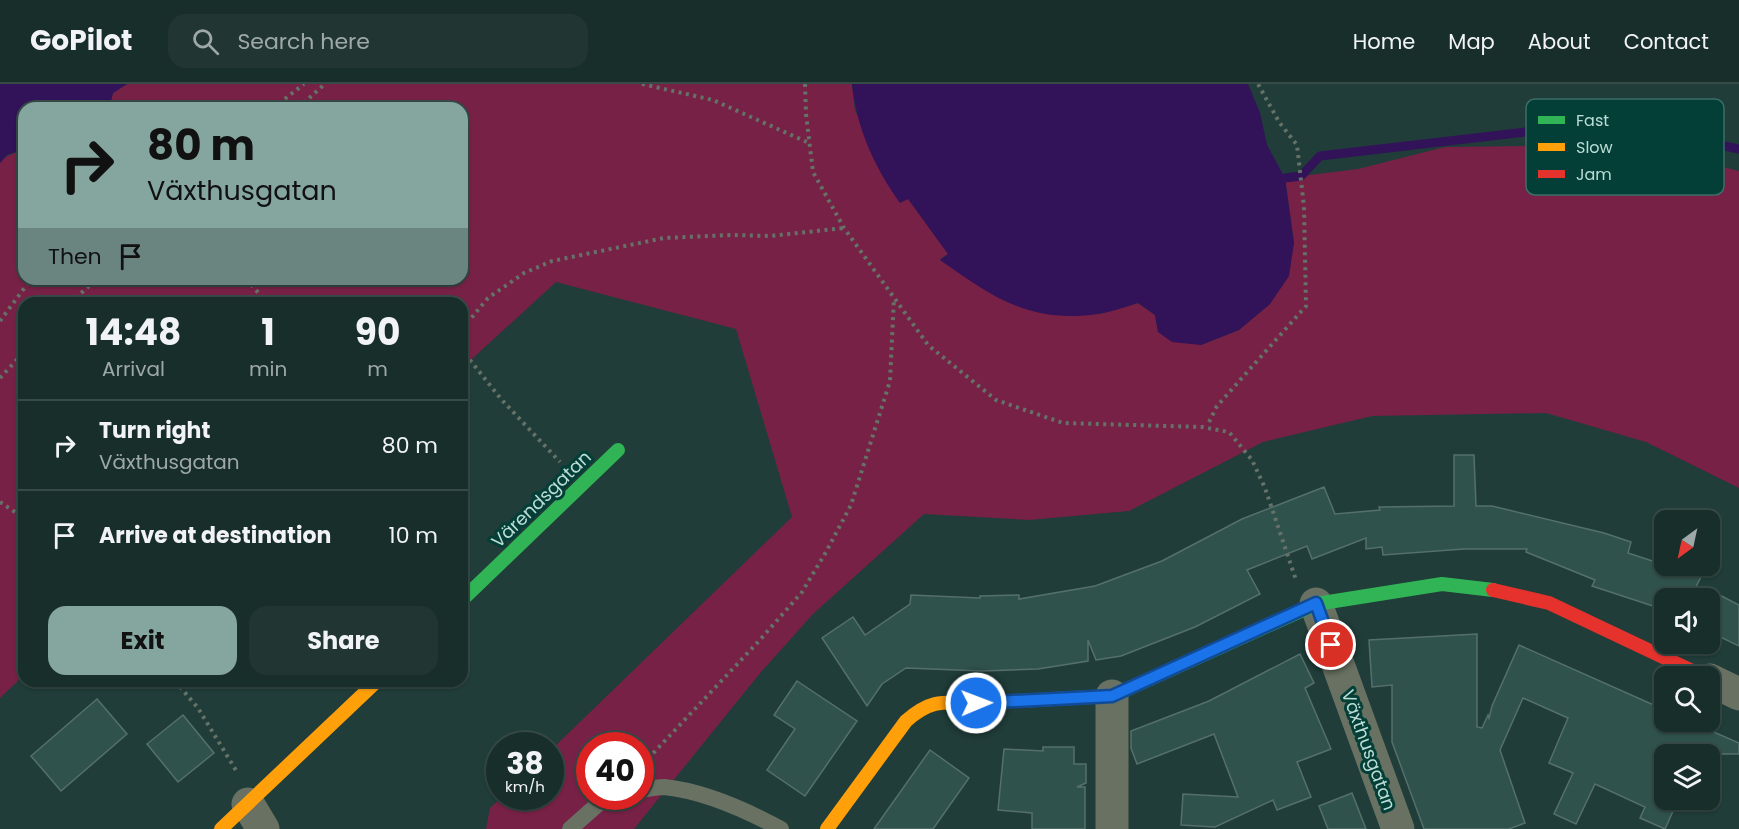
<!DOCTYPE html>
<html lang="en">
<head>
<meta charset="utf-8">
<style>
	:root { --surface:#182e2b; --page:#213633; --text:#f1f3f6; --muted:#9fa8a9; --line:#364a47; --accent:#85a59f }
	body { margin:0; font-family:Poppins,sans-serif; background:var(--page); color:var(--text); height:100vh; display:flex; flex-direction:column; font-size:22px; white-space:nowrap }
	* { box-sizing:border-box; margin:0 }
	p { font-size:20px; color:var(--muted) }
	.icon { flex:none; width:33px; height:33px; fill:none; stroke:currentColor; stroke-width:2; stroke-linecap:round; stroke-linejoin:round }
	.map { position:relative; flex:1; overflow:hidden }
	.sheet { position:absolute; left:18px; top:213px; width:450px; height:390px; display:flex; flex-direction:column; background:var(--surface); border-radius:18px; box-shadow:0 2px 4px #0004,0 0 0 2px var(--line) }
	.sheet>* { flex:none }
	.banner { position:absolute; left:18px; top:18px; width:450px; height:183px; border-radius:18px; box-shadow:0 2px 4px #0004,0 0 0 2px var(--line); background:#85a59f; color:#111; overflow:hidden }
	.needle { width:39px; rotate:213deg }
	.fabs { position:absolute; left:1654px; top:426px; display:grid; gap:12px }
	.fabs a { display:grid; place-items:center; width:66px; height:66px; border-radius:12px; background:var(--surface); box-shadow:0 2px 4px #0004,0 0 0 2px var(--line); font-size:30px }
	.speed { position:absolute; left:486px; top:648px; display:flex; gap:12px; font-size:30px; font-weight:700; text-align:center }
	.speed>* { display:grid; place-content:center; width:78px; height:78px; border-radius:50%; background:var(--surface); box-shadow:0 2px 4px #0004,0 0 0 2px var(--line); line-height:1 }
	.speed small { font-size:15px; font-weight:400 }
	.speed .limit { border:9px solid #d22; background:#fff; color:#111 }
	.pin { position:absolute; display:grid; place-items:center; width:51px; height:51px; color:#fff; margin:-26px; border:3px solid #fff; border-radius:50%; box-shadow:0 2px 6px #0007 }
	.me { position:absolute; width:66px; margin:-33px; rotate:89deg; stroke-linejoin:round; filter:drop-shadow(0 0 4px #0008) }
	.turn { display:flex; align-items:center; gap:21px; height:126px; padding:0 30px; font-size:27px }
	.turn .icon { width:78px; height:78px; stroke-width:2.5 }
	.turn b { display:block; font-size:42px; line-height:51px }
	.then { display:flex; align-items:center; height:57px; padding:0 30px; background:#0003; gap:12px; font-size:22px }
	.eta { display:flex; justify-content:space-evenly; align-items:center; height:102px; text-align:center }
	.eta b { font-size:36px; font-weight:700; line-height:42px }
	.action { display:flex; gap:12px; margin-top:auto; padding:12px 30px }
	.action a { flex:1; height:69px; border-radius:18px; background:var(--accent); color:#111; font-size:24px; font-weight:700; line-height:69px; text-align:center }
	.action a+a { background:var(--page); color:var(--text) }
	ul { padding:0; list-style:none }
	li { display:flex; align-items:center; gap:18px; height:90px; padding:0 30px; border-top:2px solid var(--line) }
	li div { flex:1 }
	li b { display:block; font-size:22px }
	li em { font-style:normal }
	header { display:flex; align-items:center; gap:36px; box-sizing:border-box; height:84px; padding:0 30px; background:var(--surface); border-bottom:2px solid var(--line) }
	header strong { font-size:28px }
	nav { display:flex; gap:33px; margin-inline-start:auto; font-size:21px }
	.search { width:420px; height:54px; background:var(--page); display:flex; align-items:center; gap:15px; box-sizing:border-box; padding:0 21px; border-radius:18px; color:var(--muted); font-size:22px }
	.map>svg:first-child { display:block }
	.green { fill:#772146; fill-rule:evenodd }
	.water { fill:#321258 }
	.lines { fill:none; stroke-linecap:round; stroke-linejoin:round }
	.stream { stroke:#321258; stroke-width:9 }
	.building { fill:#30524d; stroke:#55706b; stroke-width:1.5 }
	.path { stroke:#657267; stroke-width:4; stroke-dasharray:3 4.5; stroke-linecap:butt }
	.lane { stroke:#687162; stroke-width:16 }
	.street { stroke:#687162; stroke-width:33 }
	.fast { stroke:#30b455; stroke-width:14 }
	.slow { stroke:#ff9f0a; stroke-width:14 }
	.jam { stroke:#e5322d; stroke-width:14 }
	.route-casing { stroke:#114b97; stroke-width:15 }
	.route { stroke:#1a73e8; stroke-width:10 }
	.labels { text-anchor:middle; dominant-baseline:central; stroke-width:6; stroke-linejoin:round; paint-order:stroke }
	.street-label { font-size:18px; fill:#bcddd6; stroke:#043f37 }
	.key { fill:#043f37; stroke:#3b6e67; stroke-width:1.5 }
	.key-label { font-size:16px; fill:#bcddd6 }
</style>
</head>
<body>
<header>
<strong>GoPilot</strong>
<div class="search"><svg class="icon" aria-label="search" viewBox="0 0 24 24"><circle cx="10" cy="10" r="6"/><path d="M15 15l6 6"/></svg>Search here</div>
<nav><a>Home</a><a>Map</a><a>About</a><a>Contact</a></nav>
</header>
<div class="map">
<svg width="1739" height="745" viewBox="0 0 1739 745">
	<rect width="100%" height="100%" fill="#203d39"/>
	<!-- green -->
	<path class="green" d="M127 0H852L855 27 908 114 948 170 940 175 1100 230 1138 219 1155 231 1158 248 1201 261 1239 246 1270 220 1294 159 1285 94 1358 85 1445 63 1597 61 1660 67 1739 87V404L1646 358 1546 329 1372 332 1263 358 1129 427 1029 436 924 430 813 530 761 588 634 745H486L490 724 502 713 550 712 551 666 792 433 736 245 556 198 462 284V219H24V591L0 614V79C6 70 15 70 24 65V195H462V24H113L111 17 113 9ZM590 662H640V712H590Z"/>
	<!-- water -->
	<g class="water">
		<path d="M0 0H127L113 9 111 17 113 24H24V65L7 71 0 79Z"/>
		<path d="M852 0H1248L1260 29 1267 61 1285 94 1294 159 1289 192 1270 220 1239 246 1201 261 1172 258 1158 248 1155 231 1138 219C1125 223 1111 228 1098 230 1029 240 993 213 940 176L948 170 908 115 900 119C875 84 856 43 852 0Z"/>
	</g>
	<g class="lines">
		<!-- stream -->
		<path class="stream" d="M1285 94 1301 92 1320 72 1594 40 1692 55 1739 65"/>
	</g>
	<!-- building -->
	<g class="building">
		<path d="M1454 371H1474L1476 422H1492L1604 449 1631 458 1628 469 1701 493 1690 514H1665V526L1592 502 1595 496 1526 468 1527 465H1464L1383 471 1382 463 1366 465V454L1312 475 1307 462 1247 486 1260 510 1195 543 1121 572 1096 576 1088 556V577L1038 585 982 587 906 584 882 600 867 622 822 554 853 533 865 551 910 520 911 511 980 514V512L1019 511V515L1095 502 1162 477 1242 435 1324 403 1335 430 1380 426 1379 423 1454 422Z"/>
		<path d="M1710 506 1739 521V562L1710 548Z"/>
		<path d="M1477 550V643L1482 644 1488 631 1489 634 1492 622 1519 561 1665 626V638H1691L1739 659V670H1665V716H1678L1665 745 1640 734 1645 723 1595 700 1576 740 1554 730 1573 689 1549 679 1568 634 1523 614 1500 666 1525 739 1509 745H1424L1392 658V601L1372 603 1369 556Z"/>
		<path d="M1300 570 1314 599 1305 604 1331 665 1297 678 1311 713 1277 726 1273 716 1215 743 1181 741 1183 710 1238 713 1214 650 1137 680 1131 664V647L1209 617Z"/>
		<path d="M797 597 857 637 805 712 767 686 795 645 774 631Z"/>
		<path d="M97 615 127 650 61 707 31 672Z"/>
		<path d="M183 631 214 669 178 698 147 660Z"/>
		<path d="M1043 663H1074V680H1086V699L1077 703H1085V745H1032V729L998 726 1004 665 1043 667Z"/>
		<path d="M930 666 969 694 933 745H874Z"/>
		<path d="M1352 709 1366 745H1328L1319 722Z"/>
	</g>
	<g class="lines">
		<!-- path -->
		<g class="path">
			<path d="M642 0 713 16 809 59"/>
			<path d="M805 0 806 30 813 88 844 144 928 261 996 316 1063 339 1202 343 1229 348 1252 376 1265 404 1296 496"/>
			<path d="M273 24 304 0"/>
			<path d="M298 24 325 0"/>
			<path d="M246 195 264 215 275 219"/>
			<path d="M70 219 97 195"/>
			<path d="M0 237 31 195"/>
			<path d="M462 245 488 214 524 189 552 177 664 154 731 151 770 152 844 144"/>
			<path d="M462 263 470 276 501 315 560 378"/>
			<path d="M0 294 24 268"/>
			<path d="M1209 338 1217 322 1306 222 1304 123 1297 61 1279 38 1258 0"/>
			<path d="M0 418 24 434"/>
			<path d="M175 597 198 624 237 688"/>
			<path d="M643 680 759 557 802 508 826 468 851 421 890 297 894 214"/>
		</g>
		<!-- lane -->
		<g class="lane">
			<path d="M640 706C648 705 657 703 664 703 704 707 746 726 781 745"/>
			<path d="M570 745 597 721 612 712"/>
		</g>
		<!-- street -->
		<g class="street">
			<path d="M1316 520 1398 745"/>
			<path d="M1710 596 1739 610"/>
			<path d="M248 720 263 745"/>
			<path d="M1112 745V612"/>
		</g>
		<!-- fast -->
		<g class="fast">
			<path d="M462 516 618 366"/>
			<path d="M975 619 1112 612 1316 520 1442 500 1493 506"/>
		</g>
		<!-- slow -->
		<g class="slow">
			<path d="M221 745 377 597"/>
			<path d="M827 745 906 637C931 615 943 618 975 619"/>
		</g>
		<!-- jam -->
		<path class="jam" d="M1493 506 1549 519 1703 592"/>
	</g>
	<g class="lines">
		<!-- route casing -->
		<g class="route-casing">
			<path id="route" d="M976 619 1112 612 1316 519 1331 561"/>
		</g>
		<!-- route -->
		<use href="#route" class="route"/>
	</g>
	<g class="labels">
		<!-- street labels -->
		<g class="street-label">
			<text transform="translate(541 415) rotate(-44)">Värendsgatan</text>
			<text transform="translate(1369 666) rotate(70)">Växthusgatan</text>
		</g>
	</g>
	<!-- legend -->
	<rect x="1526" y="15" width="198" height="96" rx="9" class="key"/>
	<rect x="1538" y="32" width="27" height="8" fill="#30b455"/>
	<rect x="1538" y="59" width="27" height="8" fill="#ff9f0a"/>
	<rect x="1538" y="86" width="27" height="8" fill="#e5322d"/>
	<g class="key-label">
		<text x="1576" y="42">Fast</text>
		<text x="1576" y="69">Slow</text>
		<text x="1576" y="96">Jam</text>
	</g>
</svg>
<div class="fabs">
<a><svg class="needle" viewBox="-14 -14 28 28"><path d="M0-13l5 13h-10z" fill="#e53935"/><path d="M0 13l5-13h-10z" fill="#9fa8a9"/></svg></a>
<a><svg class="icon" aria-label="sound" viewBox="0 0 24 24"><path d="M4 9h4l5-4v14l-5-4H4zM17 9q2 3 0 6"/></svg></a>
<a><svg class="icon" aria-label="search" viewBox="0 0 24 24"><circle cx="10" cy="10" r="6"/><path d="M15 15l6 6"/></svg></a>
<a><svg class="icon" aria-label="layers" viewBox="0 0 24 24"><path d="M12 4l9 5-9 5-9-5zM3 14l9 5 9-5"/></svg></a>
</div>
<div class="speed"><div>38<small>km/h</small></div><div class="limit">40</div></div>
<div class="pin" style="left:1331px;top:561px;background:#d93025"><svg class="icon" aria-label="arrive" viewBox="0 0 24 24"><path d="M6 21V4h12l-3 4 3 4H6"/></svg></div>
<svg class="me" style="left:976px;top:619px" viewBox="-20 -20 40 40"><circle r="17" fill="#1a73e8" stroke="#fff" stroke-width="3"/><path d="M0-11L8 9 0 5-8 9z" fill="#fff"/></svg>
<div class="banner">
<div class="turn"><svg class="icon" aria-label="right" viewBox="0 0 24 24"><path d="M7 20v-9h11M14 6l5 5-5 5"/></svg><div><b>80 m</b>Växthusgatan</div></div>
<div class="then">Then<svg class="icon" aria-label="arrive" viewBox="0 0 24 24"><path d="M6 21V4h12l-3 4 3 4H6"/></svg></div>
</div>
<section class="sheet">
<div class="eta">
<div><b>14:48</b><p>Arrival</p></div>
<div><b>1</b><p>min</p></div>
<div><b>90</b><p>m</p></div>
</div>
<ul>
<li><svg class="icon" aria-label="right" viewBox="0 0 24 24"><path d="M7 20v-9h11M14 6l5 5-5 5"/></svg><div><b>Turn right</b><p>Växthusgatan</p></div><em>80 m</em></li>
<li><svg class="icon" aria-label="arrive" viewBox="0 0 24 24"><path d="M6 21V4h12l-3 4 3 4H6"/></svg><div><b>Arrive at destination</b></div><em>10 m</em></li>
</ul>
<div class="action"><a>Exit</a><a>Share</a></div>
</section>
</div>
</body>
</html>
